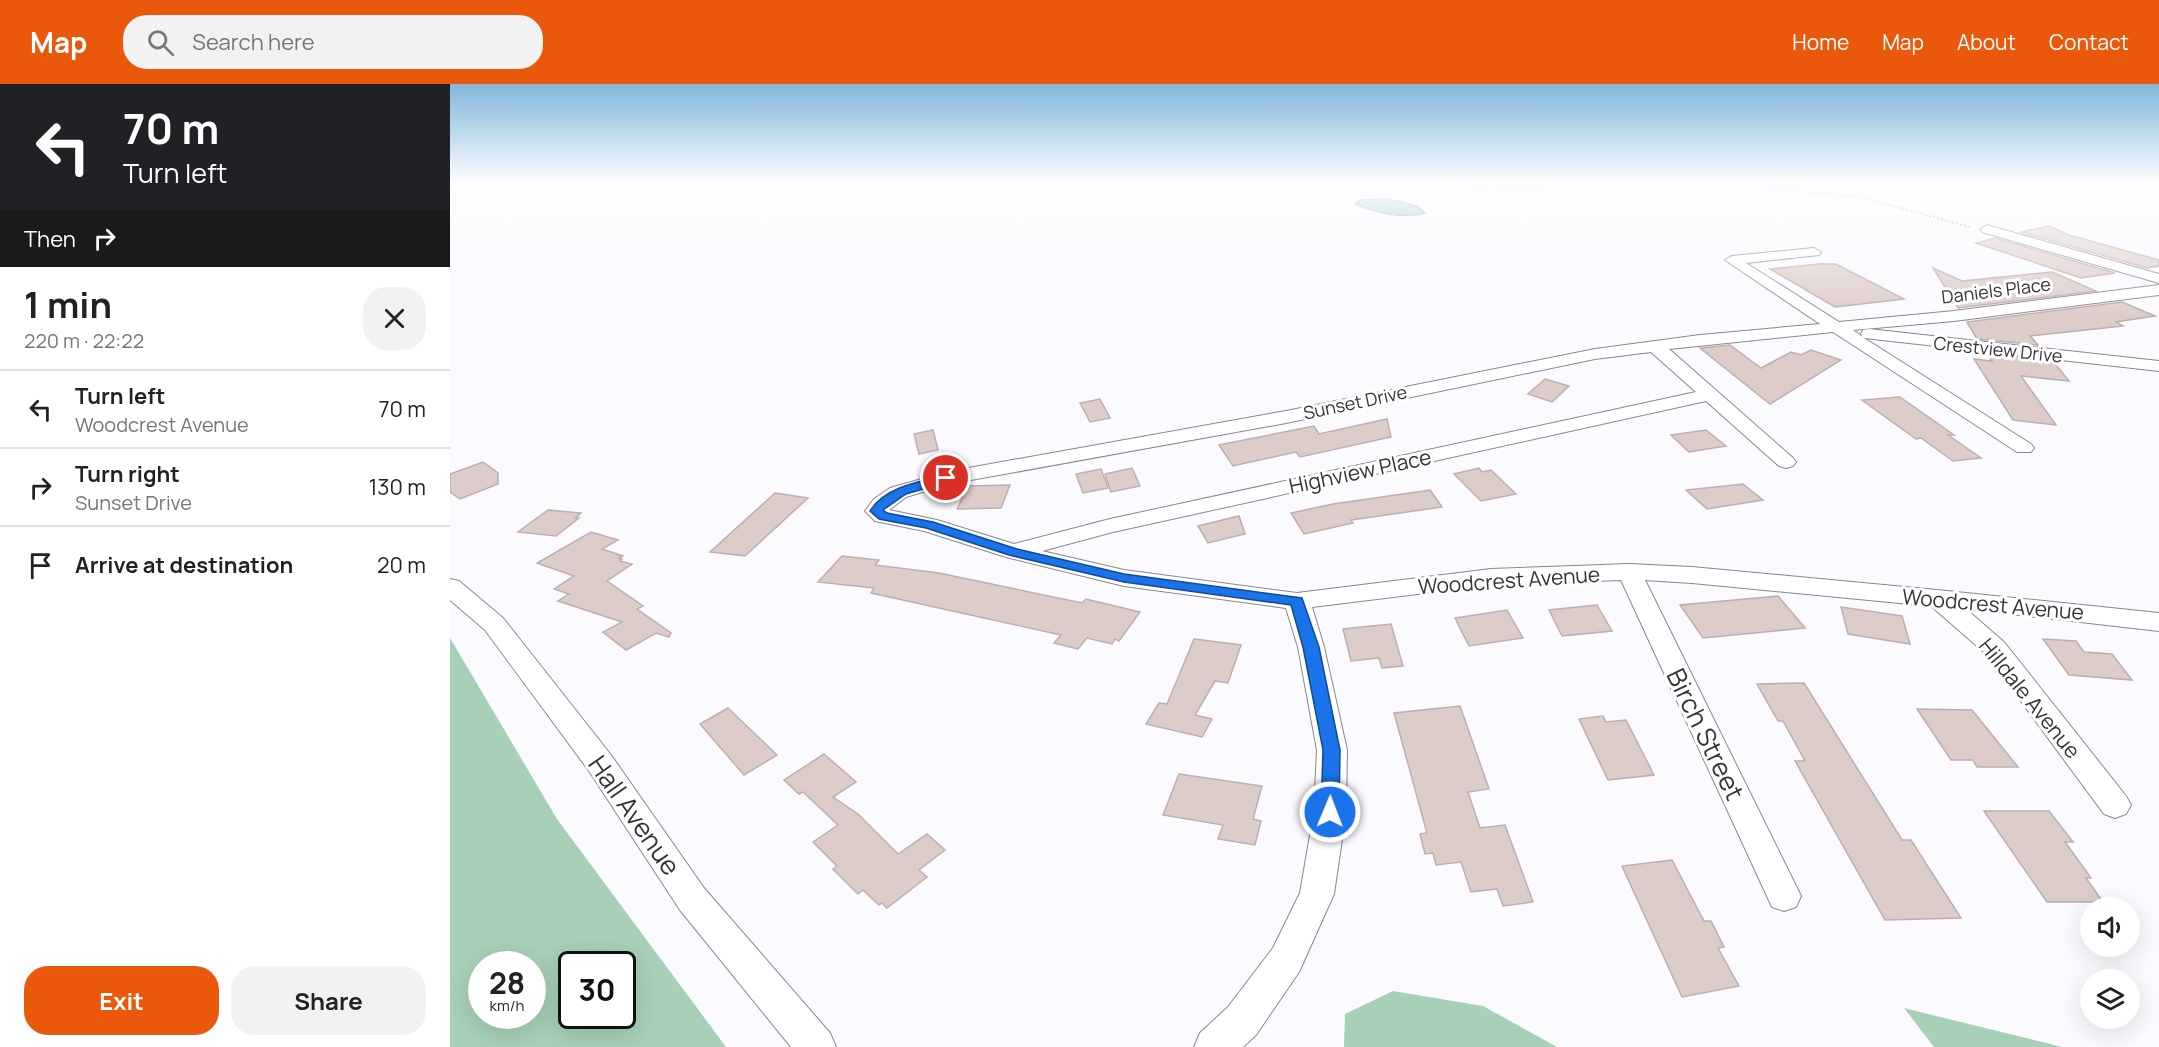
<!DOCTYPE html>
<html lang="en">
<head>
<meta charset="utf-8">
<style>
	:root { --surface:#fff; --page:#f2f2f2; --text:#222; --muted:#767676; --line:#e0e0e0; --accent:#ea580c }
	body { margin:0; font-family:Manrope,sans-serif; background:var(--page); color:var(--text); height:100vh; display:flex; flex-direction:column; font-size:22px; white-space:nowrap }
	* { box-sizing:border-box; margin:0 }
	p { font-size:20px; color:var(--muted) }
	.icon { flex:none; width:33px; height:33px; fill:none; stroke:currentColor; stroke-width:2; stroke-linecap:round; stroke-linejoin:round }
	.map { position:relative; flex:1; overflow:hidden }
	.panel { display:flex; flex-direction:column; background:var(--surface); width:450px }
	.panel>* { flex:none }
	.hud { background:#202124; color:#fff; overflow:hidden }
	.tools { position:absolute; left:1630px; top:813px; display:grid; gap:12px }
	.tools a { display:grid; place-items:center; width:60px; height:60px; border-radius:50%; background:var(--surface); box-shadow:0 6px 24px #0002; font-size:30px }
	.speed { position:absolute; left:18px; top:867px; display:flex; gap:12px; font-size:30px; font-weight:700; text-align:center }
	.speed>* { display:grid; place-content:center; width:78px; height:78px; border-radius:50%; background:var(--surface); box-shadow:0 6px 24px #0002; line-height:1 }
	.speed small { font-size:15px; font-weight:400 }
	.speed .limit { border:3px solid #111; border-radius:9px; background:#fff; color:#111 }
	.pin { position:absolute; display:grid; place-items:center; width:51px; height:51px; color:#fff; margin:-26px; border:3px solid #fff; border-radius:50%; box-shadow:0 2px 6px #0007 }
	.me { position:absolute; width:66px; margin:-33px; rotate:1deg; stroke-linejoin:round; filter:drop-shadow(0 0 4px #0008) }
	.turn { display:flex; align-items:center; gap:21px; height:126px; padding:0 24px; font-size:27px }
	.turn .icon { width:78px; height:78px; stroke-width:2.5 }
	.turn b { display:block; font-size:42px; line-height:51px }
	.then { display:flex; align-items:center; height:57px; padding:0 24px; background:#0003; gap:12px; font-size:22px }
	.round { display:grid; place-items:center; flex:none; width:63px; height:63px; border-radius:24px; background:var(--page) }
	.headline { display:flex; align-items:center; justify-content:space-between; height:102px; padding:0 24px }
	h1 { font-size:36px; font-weight:700; line-height:45px }
	.primary-button { display:flex; gap:12px; margin-top:auto; padding:12px 24px }
	.primary-button a { flex:1; height:69px; border-radius:24px; background:var(--accent); color:#fff; font-size:24px; font-weight:700; line-height:69px; text-align:center }
	.primary-button a+a { background:var(--page); color:var(--text) }
	ul { padding:0; list-style:none }
	li { display:flex; align-items:center; gap:18px; height:78px; padding:0 24px; border-top:2px solid var(--line) }
	li div { flex:1 }
	li b { display:block; font-size:22px }
	li em { font-style:normal }
	header { display:flex; align-items:center; gap:36px; box-sizing:border-box; height:84px; padding:0 30px; background:var(--accent); color:#fff }
	header strong { font-size:28px }
	nav { display:flex; gap:33px; margin-inline-start:auto; font-size:21px }
	.search { width:420px; height:54px; background:var(--page); display:flex; align-items:center; gap:15px; box-sizing:border-box; padding:0 21px; border-radius:24px; color:var(--muted); font-size:22px }
	main { display:flex; flex:1; min-height:0 }
	.map>svg:first-child { display:block }
	.forest { fill:#a7d0b6; fill-rule:evenodd }
	.water { fill:#87b8c8; stroke:#6e909d; stroke-width:1.5 }
	.building { fill:#ddcdca; stroke:#beafac; stroke-width:1.5 }
	.lines { fill:none; stroke-linecap:round; stroke-linejoin:round }
	.street-casing { stroke:#8a8692; stroke-width:2 }
	.path { stroke:#aba9ae; stroke-width:2; stroke-dasharray:2 2; stroke-linecap:butt }
	.street { fill:#fff; fill-rule:evenodd }
	.route { fill:#1a73e8; stroke:#114b97; stroke-width:1.5 }
	.labels { text-anchor:middle; dominant-baseline:central; stroke-width:6; stroke-linejoin:round; paint-order:stroke }
	.far-street-label { font-size:18px; fill:#353338; stroke:#fff }
	.street-label { font-size:21px; fill:#353338; stroke:#fff }
	.near-street-label { font-size:26px; fill:#353338; stroke:#fff }
</style>
</head>
<body>
<header>
<strong>Map</strong>
<div class="search"><svg class="icon" aria-label="search" viewBox="0 0 24 24"><circle cx="10" cy="10" r="6"/><path d="M15 15l6 6"/></svg>Search here</div>
<nav><a>Home</a><a>Map</a><a>About</a><a>Contact</a></nav>
</header>
<main>
<section class="panel">
<div class="hud">
<div class="turn"><svg class="icon" aria-label="left" viewBox="0 0 24 24"><path d="M17 20v-9H6M10 6l-5 5 5 5"/></svg><div><b>70 m</b>Turn left</div></div>
<div class="then">Then<svg class="icon" aria-label="right" viewBox="0 0 24 24"><path d="M7 20v-9h11M14 6l5 5-5 5"/></svg></div>
</div>
<div class="headline"><div><h1>1 min</h1><p>220 m · 22:22</p></div><a class="round"><svg class="icon" aria-label="close" viewBox="0 0 24 24"><path d="M6 6l12 12M18 6L6 18"/></svg></a></div>
<ul>
<li><svg class="icon" aria-label="left" viewBox="0 0 24 24"><path d="M17 20v-9H6M10 6l-5 5 5 5"/></svg><div><b>Turn left</b><p>Woodcrest Avenue</p></div><em>70 m</em></li>
<li><svg class="icon" aria-label="right" viewBox="0 0 24 24"><path d="M7 20v-9h11M14 6l5 5-5 5"/></svg><div><b>Turn right</b><p>Sunset Drive</p></div><em>130 m</em></li>
<li><svg class="icon" aria-label="arrive" viewBox="0 0 24 24"><path d="M6 21V4h12l-3 4 3 4H6"/></svg><div><b>Arrive at destination</b></div><em>20 m</em></li>
</ul>
<div class="primary-button"><a>Exit</a><a>Share</a></div>
</section>
<div class="map">
<svg width="1709" height="963" viewBox="0 0 1709 963">
	<rect width="100%" height="100%" fill="#fbfaff"/>
	<!-- forest -->
	<g class="forest">
		<path d="M0 554 107 735 276 963H0ZM82 880V932H32V880ZM122 880H172V932H122Z"/>
		<path d="M943 907 1033 922 1107 963H894L895 930Z"/>
		<path d="M1454 924 1612 963H1484Z"/>
	</g>
	<!-- water -->
	<path class="water" d="M938 115 967 122 975 129C951 135 928 129 905 120L910 116Z"/>
	<!-- building -->
	<g class="building">
		<path d="M1599 142 1619 151 1709 176V182L1697 184 1571 148Z"/>
		<path d="M1545 154 1665 189 1631 194 1526 159Z"/>
		<path d="M1369 180H1386L1454 215 1385 223 1320 185Z"/>
		<path d="M1483 184 1512 197 1602 188 1646 207 1508 224Z"/>
		<path d="M1672 218 1705 232 1666 238 1673 242 1580 252 1588 261 1527 255 1517 238Z"/>
		<path d="M1280 261 1311 284 1341 268 1351 271 1361 266 1391 276 1320 320 1250 264Z"/>
		<path d="M1537 270 1603 277 1619 297 1571 292 1606 341 1563 336 1524 275 1542 277Z"/>
		<path d="M1095 295 1119 302 1102 318 1078 310Z"/>
		<path d="M1450 313 1504 351H1498L1531 374 1503 377 1471 354 1466 355 1412 316Z"/>
		<path d="M650 315 660 334 640 338 630 319Z"/>
		<path d="M937 335 941 353 850 373 846 368 783 382 769 361 864 342 869 350Z"/>
		<path d="M483 346 488 366 469 370 464 350Z"/>
		<path d="M1256 346 1276 362 1239 368 1221 351Z"/>
		<path d="M33 378 48 389V400L10 415 0 408V390Z"/>
		<path d="M682 384 690 402 661 408 655 390Z"/>
		<path d="M1029 384 1032 388 1041 386 1066 410 1031 417 1004 390Z"/>
		<path d="M651 385 658 404 633 409 626 390Z"/>
		<path d="M1293 400 1313 416 1257 425 1236 406Z"/>
		<path d="M560 401 551 424 507 425 518 402Z"/>
		<path d="M980 406 992 423 901 436 903 439 854 450 841 429 883 420Z"/>
		<path d="M325 409 358 414 295 472 260 468Z"/>
		<path d="M98 426 131 429 125 434H129L106 452 68 448Z"/>
		<path d="M789 432 795 450 758 459 748 442Z"/>
		<path d="M141 448 168 456 152 465 173 472 169 474 172 475 170 477 182 480 157 497 193 522 187 525 221 549 219 553 206 549 176 566 153 548 172 538 108 517 119 510 104 505 124 492 87 479Z"/>
		<path d="M392 472 429 476 425 481 489 489 632 519 636 515 690 528 669 557 665 555 662 560 637 554 628 565 604 559 611 551 421 509 424 504 368 498Z"/>
		<path d="M1328 512 1355 544 1253 554 1230 521Z"/>
		<path d="M1147 521 1162 547 1112 552 1099 526Z"/>
		<path d="M1391 523 1452 532 1460 560 1398 550Z"/>
		<path d="M1057 526 1073 554 1019 562 1005 534Z"/>
		<path d="M941 540 953 582 932 584 929 574 901 577 893 545Z"/>
		<path d="M744 555 791 561 778 599 765 597 745 631 762 635 752 653 696 640 709 619 717 620Z"/>
		<path d="M1593 555 1626 557 1634 568 1662 570 1682 596 1619 591Z"/>
		<path d="M1354 599 1452 756H1461L1511 834 1435 836 1345 677H1355L1333 637H1328L1307 600Z"/>
		<path d="M1010 622 1039 705 1018 708 1030 744 1055 741 1083 818 1053 822 1047 805 1021 808 1011 778 986 781 983 769 975 770 970 750 977 749 944 629Z"/>
		<path d="M278 624 327 671 294 691 250 640Z"/>
		<path d="M1467 625 1522 626 1568 683H1527L1523 676H1501Z"/>
		<path d="M1153 632 1156 638 1176 636 1204 691 1158 696 1129 635Z"/>
		<path d="M374 670 406 698 383 713 408 730 448 770 477 750 495 766 469 786 477 793 437 824 432 819 429 821 413 806 408 810 383 785 387 782 363 758 388 741 353 708 349 710 334 696Z"/>
		<path d="M729 690 812 702 803 735 811 737 805 761 768 755 773 741 713 731Z"/>
		<path d="M1534 727H1599L1623 758H1615L1641 794H1636L1653 818H1597Z"/>
		<path d="M1222 776 1254 837H1261L1274 863 1268 864 1289 902 1232 913 1172 782Z"/>
	</g>
	<g class="lines">
		<!-- street casing -->
		<g class="street-casing">
			<g id="street">
				<path d="M1537 141 1709 190V199L1532 148 1530 145Z"/>
				<path d="M1364 164 1371 168 1369 171 1296 179 1389 238 1504 227 1709 201V211L1504 237 1403 246 1413 253 1411 250 1413 246 1419 245 1709 277V287L1414 254 1581 360 1584 364 1581 368H1567L1383 248 1219 265 1343 374 1346 378 1343 382 1336 384 1329 382 1256 317 663 448 592 467 674 486 847 509 1041 485 1179 480 1242 483 1487 506 1709 529V547L1516 525 1554 558 1676 712 1681 721 1676 730 1665 734 1654 730 1536 570 1481 522 1242 499 1195 496 1351 812 1346 823 1334 827 1322 823 1171 496 1041 501 862 523 874 563 897 666 896 728 884 810 849 888 806 951 793 963H744L750 949 778 923 823 864 850 809 864 728 867 666 848 563 836 524 674 502 556 473 474 447 425 437 415 427 424 415 440 404 496 388 836 327 1145 265 1250 251 1370 240 1275 176 1282 172ZM1201 268 1246 308 660 435 564 460 487 436 439 426 456 413 499 400 836 339 1145 275Z"/>
				<path d="M0 495 9 497 53 534 161 671 254 804 380 949 386 963H341L230 826 139 687 35 546 0 516Z"/>
			</g>
		</g>
		<!-- path -->
		<g class="path">
			<path d="M734 98 790 103 847 98"/>
			<path d="M884 98 1055 106 1087 105 1113 98"/>
			<path d="M1295 98 1321 105 1411 113 1520 143"/>
			<path d="M1660 98 1709 103"/>
		</g>
		<!-- street -->
		<use href="#street" class="street"/>
	</g>
	<!-- sky -->
	<linearGradient id="sky" x2="0" y2="1"><stop stop-color="#81b6db"/><stop offset="0.42" stop-color="#fdfdff"/><stop offset="1" stop-color="#fdfdff" stop-opacity="0"/></linearGradient>
	<rect width="1709" height="233" fill="url(#sky)"/>
	<!-- route -->
	<path class="route" d="M496 391 501 392V397L456 410 433 426 437 429 483 438 567 465 674 490 852 514 869 563 890 666 889 728 887 733 880 735 874 733 871 728 873 666 853 563 841 521 674 498 559 471 476 444 429 435 420 427C434 403 471 397 496 391Z"/>
	<g class="labels">
		<!-- far-street labels -->
		<g class="far-street-label">
			<text transform="translate(1546 206) rotate(-7)">Daniels Place</text>
			<text transform="translate(1548 265) rotate(6)">Crestview Drive</text>
			<text transform="translate(905 318) rotate(-12)">Sunset Drive</text>
		</g>
		<!-- street labels -->
		<g class="street-label">
			<text transform="translate(910 387) rotate(-12)">Highview Place</text>
			<text transform="translate(1059 496) rotate(-4)">Woodcrest Avenue</text>
			<text transform="translate(1543 520) rotate(5)">Woodcrest Avenue</text>
			<text transform="translate(1580 614) rotate(51)">Hilldale Avenue</text>
		</g>
		<!-- near-street labels -->
		<g class="near-street-label">
			<text transform="translate(1256 650) rotate(64)">Birch Street</text>
			<text transform="translate(185 731) rotate(55)">Hall Avenue</text>
		</g>
	</g>
</svg>
<div class="tools">
<a><svg class="icon" aria-label="sound" viewBox="0 0 24 24"><path d="M4 9h4l5-4v14l-5-4H4zM17 9q2 3 0 6"/></svg></a>
<a><svg class="icon" aria-label="layers" viewBox="0 0 24 24"><path d="M12 4l9 5-9 5-9-5zM3 14l9 5 9-5"/></svg></a>
</div>
<div class="speed"><div>28<small>km/h</small></div><div class="limit">30</div></div>
<div class="pin" style="left:496px;top:394px;background:#d93025"><svg class="icon" aria-label="arrive" viewBox="0 0 24 24"><path d="M6 21V4h12l-3 4 3 4H6"/></svg></div>
<svg class="me" style="left:880px;top:728px" viewBox="-20 -20 40 40"><circle r="17" fill="#1a73e8" stroke="#fff" stroke-width="3"/><path d="M0-11L8 9 0 5-8 9z" fill="#fff"/></svg>
</div>
</main>
</body>
</html>
